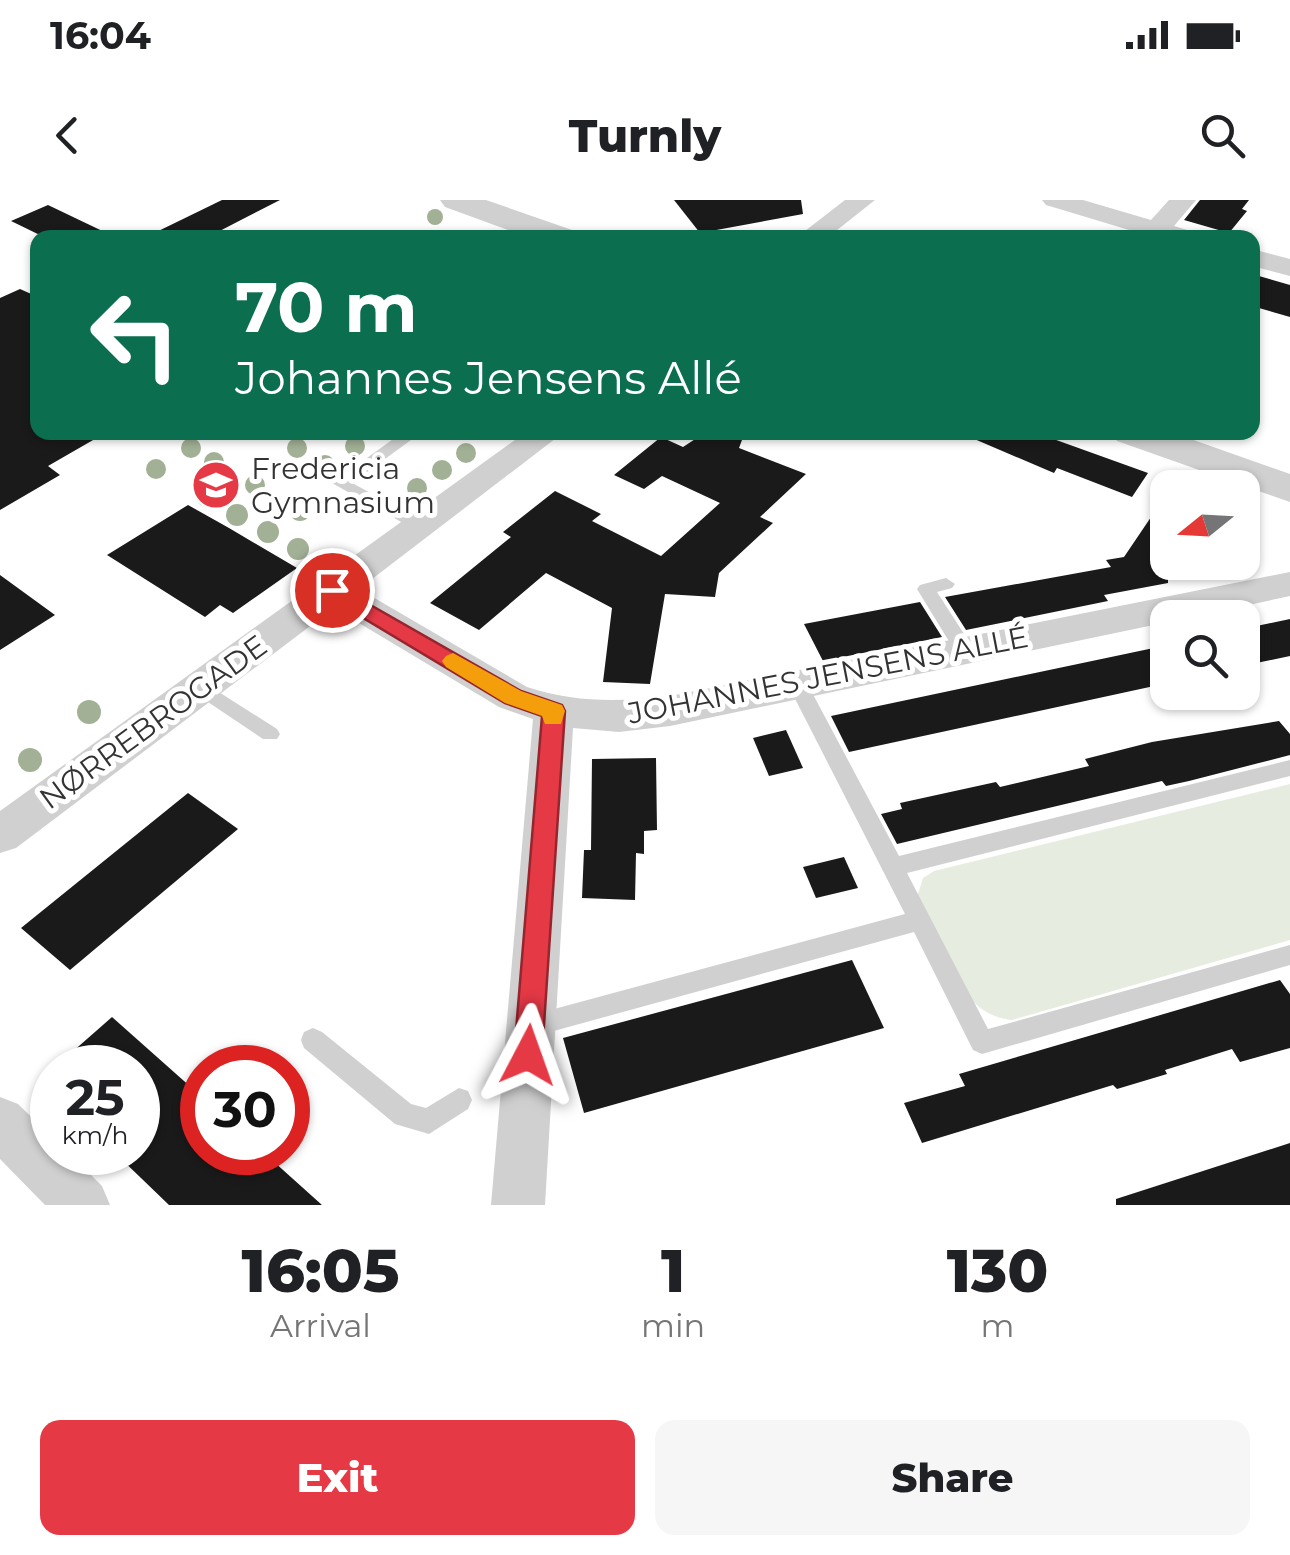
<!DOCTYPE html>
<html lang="en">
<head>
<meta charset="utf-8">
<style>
	:root { --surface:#fff; --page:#f6f6f6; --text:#202124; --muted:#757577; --accent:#e63946 }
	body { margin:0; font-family:Montserrat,sans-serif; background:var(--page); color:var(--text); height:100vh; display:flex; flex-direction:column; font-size:38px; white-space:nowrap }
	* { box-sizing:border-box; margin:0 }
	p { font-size:32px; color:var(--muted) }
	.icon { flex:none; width:55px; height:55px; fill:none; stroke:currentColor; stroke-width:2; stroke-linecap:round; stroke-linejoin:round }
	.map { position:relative; height:1005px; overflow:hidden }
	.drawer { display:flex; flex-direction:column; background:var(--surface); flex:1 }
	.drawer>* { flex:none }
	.top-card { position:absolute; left:30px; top:30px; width:1230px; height:210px; border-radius:20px; box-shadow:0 2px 8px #0004; background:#0b6e4f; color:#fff; overflow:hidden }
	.needle { width:65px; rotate:252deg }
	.fabs { position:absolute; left:1150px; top:270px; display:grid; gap:20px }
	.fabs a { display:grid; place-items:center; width:110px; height:110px; border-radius:20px; background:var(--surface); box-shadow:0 2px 8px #0004; font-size:50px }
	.speed { position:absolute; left:30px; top:845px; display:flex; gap:20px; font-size:50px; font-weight:700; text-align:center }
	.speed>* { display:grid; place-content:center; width:130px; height:130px; border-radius:50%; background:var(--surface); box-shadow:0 2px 8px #0004; line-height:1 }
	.speed small { font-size:25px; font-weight:400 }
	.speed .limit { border:15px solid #d22; background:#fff; color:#111 }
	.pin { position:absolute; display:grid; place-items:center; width:85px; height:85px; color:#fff; margin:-42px; border:5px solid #fff; border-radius:50%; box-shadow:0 2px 10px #0007 }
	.me { position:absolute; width:110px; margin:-55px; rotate:4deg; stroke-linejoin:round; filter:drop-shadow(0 0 8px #0008) }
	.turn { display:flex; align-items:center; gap:35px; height:210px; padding:0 40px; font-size:45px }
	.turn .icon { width:130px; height:130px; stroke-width:2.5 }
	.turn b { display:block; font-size:70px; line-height:85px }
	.eta { display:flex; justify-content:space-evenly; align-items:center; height:170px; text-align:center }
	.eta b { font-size:60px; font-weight:800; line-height:70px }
	.button { display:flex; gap:20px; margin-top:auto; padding:20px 40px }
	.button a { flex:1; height:115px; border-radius:20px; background:var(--accent); color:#fff; font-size:40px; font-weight:800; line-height:115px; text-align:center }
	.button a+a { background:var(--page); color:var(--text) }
	.status { display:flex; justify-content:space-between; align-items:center; height:70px; padding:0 50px; background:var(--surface); direction:ltr }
	.status svg { height:28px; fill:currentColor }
	header { display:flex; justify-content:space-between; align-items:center; height:130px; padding:0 40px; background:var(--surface); font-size:45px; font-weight:800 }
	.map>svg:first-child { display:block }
	.green { fill:#e6ecdf }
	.building { fill:#1a1a1a }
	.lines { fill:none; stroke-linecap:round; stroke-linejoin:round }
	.service { fill:#d0d0d0; fill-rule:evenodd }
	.minor { fill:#d0d0d0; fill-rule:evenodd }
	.tertiary { fill:#d0d0d0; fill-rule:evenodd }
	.tree { fill:#a2b095 }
	.route { fill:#e63946; stroke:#96252e; stroke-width:2.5 }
	.slow { fill:#f59e0b }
	.labels { text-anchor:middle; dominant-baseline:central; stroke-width:10; stroke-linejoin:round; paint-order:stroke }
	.poi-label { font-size:30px; fill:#333; stroke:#fff; text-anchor:start }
	.street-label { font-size:30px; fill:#333; stroke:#fff }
</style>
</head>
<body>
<div class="status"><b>16:04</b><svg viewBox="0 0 49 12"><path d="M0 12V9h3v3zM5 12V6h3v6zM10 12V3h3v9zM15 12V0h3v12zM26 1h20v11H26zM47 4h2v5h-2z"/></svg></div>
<header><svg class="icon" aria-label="back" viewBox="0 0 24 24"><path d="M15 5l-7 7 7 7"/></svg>Turnly<svg class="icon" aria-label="search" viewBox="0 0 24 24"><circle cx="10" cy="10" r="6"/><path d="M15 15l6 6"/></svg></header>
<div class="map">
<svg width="1290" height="1005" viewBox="0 0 1290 1005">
	<rect width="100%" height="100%" fill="#fff"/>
	<!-- green -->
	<path class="green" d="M1290 584V740L1012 820C956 815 939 740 917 697L923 678 934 671Z"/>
	<!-- building -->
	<g class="building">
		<path d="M222 0H280L206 38H144Z"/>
		<path d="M674 0H801L803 14 700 33Z"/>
		<path d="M1200 0H1249L1242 9 1247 11 1229 33 1184 20Z"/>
		<path d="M48 5 117 38H46L11 21Z"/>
		<path d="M1252 74 1290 85V117L1252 106Z"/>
		<path d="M20 89 38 97V232H107L48 266 60 275 0 310V98Z"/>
		<path d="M706 232H745L739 248 806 274 760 317 773 323 719 373 715 397 665 394 650 484 603 482 612 408 546 373 479 430 430 403 511 337 503 332 555 291 601 314 592 321 661 356 720 303 662 276 644 289 614 275 661 237 683 247Z"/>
		<path d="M958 232H1034L1148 273 1132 297 1057 268 1054 273Z"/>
		<path d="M1168 292V383L1104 395 1108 401 966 430 945 397 1111 367 1106 360 1124 357Z"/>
		<path d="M188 305 229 328 297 368 233 413 220 405 205 417 107 355Z"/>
		<path d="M0 375 55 415 0 450Z"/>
		<path d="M920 402 942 437 823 461 804 424Z"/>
		<path d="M1290 419V456L1242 466V429Z"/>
		<path d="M1168 445V483L849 552 831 516Z"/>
		<path d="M1279 521 1290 534V555L1189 581 1166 586 1162 581 897 644 881 614 902 609 900 603 996 582 1000 587 1089 566 1085 559 1152 542Z"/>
		<path d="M786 530 803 568 769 576 753 538Z"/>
		<path d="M656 558 657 630 644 631V654L636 653 635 700 582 698 584 650H591L592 559Z"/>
		<path d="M188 593 238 629 70 770 21 728Z"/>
		<path d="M844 657 858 688 816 698 803 667Z"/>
		<path d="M852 760 884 828 584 913 563 838Z"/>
		<path d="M1280 780 1290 794V848L1240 862 1232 849 1165 870 1167 874 1117 889 1113 885 922 943 904 903 965 886 959 874Z"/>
		<path d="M112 817 202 897V952H263L322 1005H169L114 952H138V868H54Z"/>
		<path d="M1290 943V1005H1116V999Z"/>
	</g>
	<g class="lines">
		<!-- service -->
		<g class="service">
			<path d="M403 232H422L352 283 425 322 428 326 419 332 332 283Z"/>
			<path d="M946 378 955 384 952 388 937 392 975 451 965 458 958 456 917 389 920 385Z"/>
			<path d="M798 478 808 485 899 656 1290 560V576L907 673 988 829 1290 745V765L982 854 973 850 914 732 532 837 523 834 520 826 523 818 532 815 905 714 788 485Z"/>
			<path d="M200 480 277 529 280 534 277 539H263L193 492 190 487Z"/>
			<path d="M313 828 322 832 411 904 426 908 459 888 468 891 472 900 468 909 429 934 395 924 304 848 301 840 304 832Z"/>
		</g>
		<!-- minor -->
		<g class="minor">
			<path d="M845 0H875L827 38H796Z"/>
			<path d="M1042 0H1083L1151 20 1169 0H1196L1174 26 1194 32 1198 38H1136L1139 33 1046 5Z"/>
			<path d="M1252 49 1290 59V76L1252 66Z"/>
			<path d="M526 232H564L359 389 527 487C575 503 621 502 670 496L1290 372V396L1189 418H1168V422L670 526 619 532 573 528 545 1005H491L533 519 499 507 334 408 16 648 0 653V611Z"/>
			<path d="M0 897 18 904 52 937V952H68L102 986 110 1005H45L0 959Z"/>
		</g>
		<!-- tertiary -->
		<g class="tertiary">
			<path d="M440 0H486L575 31 579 38H530L445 7Z"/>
			<path d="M1111 232H1171L1290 274V302L1117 241Z"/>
		</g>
	</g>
	<!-- trees -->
	<g class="tree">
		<circle cx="435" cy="17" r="8"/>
		<circle cx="355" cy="246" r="10"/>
		<circle cx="191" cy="248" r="10"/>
		<circle cx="297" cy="248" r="10"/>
		<circle cx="466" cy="253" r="10"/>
		<circle cx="214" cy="262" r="10"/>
		<circle cx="325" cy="265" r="10"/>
		<circle cx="156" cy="269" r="10"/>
		<circle cx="442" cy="270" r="10"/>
		<circle cx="255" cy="285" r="10"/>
		<circle cx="417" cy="288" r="10"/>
		<circle cx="207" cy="296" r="11"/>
		<circle cx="300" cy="310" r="11"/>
		<circle cx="237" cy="315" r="11"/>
		<circle cx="268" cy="332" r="11"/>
		<circle cx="298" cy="349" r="11"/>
		<circle cx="89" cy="512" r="12"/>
		<circle cx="30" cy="560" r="12"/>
	</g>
	<!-- route -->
	<path class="route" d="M332 383 521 491 562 505 565 511 542 855 538 865 528 869 518 865 514 855 542 516 505 503 325 395 322 390Z"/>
	<!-- slow -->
	<path class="slow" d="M453 453 521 491 562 505 565 511 561 524H545L542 516 505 503 446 467 442 461 446 456Z"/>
	<!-- icons -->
	<defs>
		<g id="school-disc" transform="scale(2.5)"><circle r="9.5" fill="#e63946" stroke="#fff"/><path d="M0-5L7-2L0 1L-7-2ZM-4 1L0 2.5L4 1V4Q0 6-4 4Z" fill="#fff"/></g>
	</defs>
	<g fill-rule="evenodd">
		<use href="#school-disc" x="216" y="285"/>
	</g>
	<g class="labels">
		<!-- poi labels -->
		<g class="poi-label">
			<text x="251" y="268">Fredericia<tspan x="251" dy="34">Gymnasium</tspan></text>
		</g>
		<!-- street labels -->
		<g class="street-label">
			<text transform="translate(828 475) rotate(-11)">JOHANNES JENSENS ALLÉ</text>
			<text transform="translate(153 522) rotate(-36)">NØRREBROGADE</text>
		</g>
	</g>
</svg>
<div class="fabs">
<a><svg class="needle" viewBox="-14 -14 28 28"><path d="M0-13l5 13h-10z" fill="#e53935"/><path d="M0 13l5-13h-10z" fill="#757577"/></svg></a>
<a><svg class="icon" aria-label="search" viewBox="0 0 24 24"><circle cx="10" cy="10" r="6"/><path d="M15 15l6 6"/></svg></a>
</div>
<div class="speed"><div>25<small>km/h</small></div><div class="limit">30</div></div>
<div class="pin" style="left:332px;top:390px;background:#d93025"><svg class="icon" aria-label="arrive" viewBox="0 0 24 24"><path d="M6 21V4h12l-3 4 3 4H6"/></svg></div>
<svg class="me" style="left:528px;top:855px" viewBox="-20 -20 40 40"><path d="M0-17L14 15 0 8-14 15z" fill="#e63946" stroke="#fff" stroke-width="4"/></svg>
<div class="top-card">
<div class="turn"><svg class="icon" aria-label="left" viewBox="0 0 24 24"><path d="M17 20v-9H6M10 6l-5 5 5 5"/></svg><div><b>70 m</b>Johannes Jensens Allé</div></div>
</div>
</div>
<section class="drawer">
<div class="eta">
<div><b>16:05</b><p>Arrival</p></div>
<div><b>1</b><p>min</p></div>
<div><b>130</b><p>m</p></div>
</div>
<div class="button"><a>Exit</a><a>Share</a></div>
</section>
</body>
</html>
